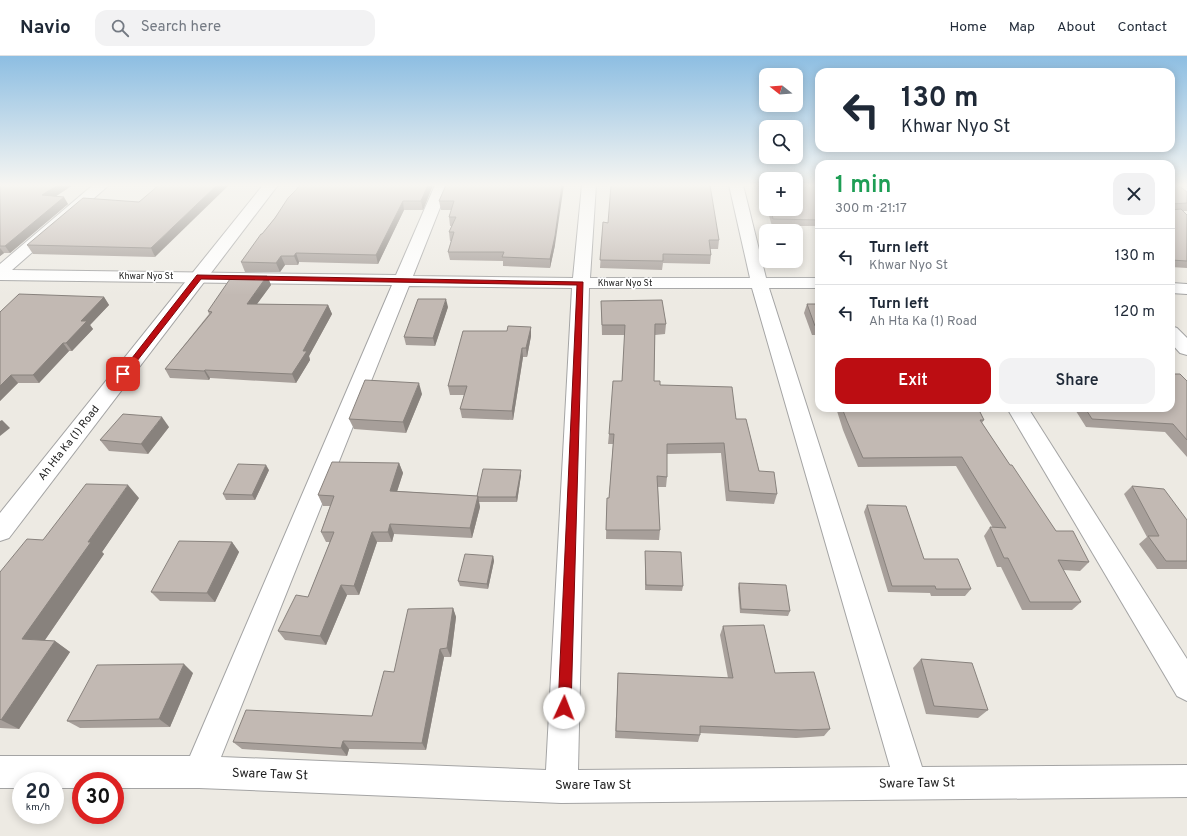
<!DOCTYPE html>
<html lang="en">
<head>
<meta charset="utf-8">
<style>
	:root { --surface:#fff; --page:#f2f2f3; --text:#1f2937; --muted:#747a83; --line:#e0e1e3; --accent:#bc0d12 }
	body { margin:0; font-family:Overpass,sans-serif; background:var(--page); color:var(--text); height:100vh; display:flex; flex-direction:column; font-size:15px; white-space:nowrap }
	* { box-sizing:border-box; margin:0 }
	p { font-size:13px; color:var(--muted) }
	.icon { flex:none; width:22px; height:22px; fill:none; stroke:currentColor; stroke-width:2; stroke-linecap:round; stroke-linejoin:round }
	.map { position:relative; flex:1; overflow:hidden }
	.side { position:absolute; left:815px; top:104px; width:360px; height:252px; display:flex; flex-direction:column; background:var(--surface); border-radius:12px; box-shadow:0 2px 10px #0003 }
	.side>* { flex:none }
	.guide { position:absolute; left:815px; top:12px; width:360px; height:84px; border-radius:12px; box-shadow:0 2px 10px #0003; background:#fff; color:var(--text); overflow:hidden }
	.needle { width:26px; rotate:287deg }
	.controls { position:absolute; left:759px; top:12px; display:grid; gap:8px }
	.controls a { display:grid; place-items:center; width:44px; height:44px; border-radius:8px; background:var(--surface); box-shadow:0 2px 10px #0003; font-size:20px }
	.speed { position:absolute; left:12px; top:716px; display:flex; gap:8px; font-size:20px; font-weight:700; text-align:center }
	.speed>* { display:grid; place-content:center; width:52px; height:52px; border-radius:50%; background:var(--surface); box-shadow:0 2px 10px #0003; line-height:1 }
	.speed small { font-size:10px; font-weight:400 }
	.speed .limit { border:6px solid #d22; background:#fff; color:#111 }
	.pin { position:absolute; display:grid; place-items:center; width:34px; height:34px; color:#fff; margin:-17px; border-radius:8px; box-shadow:0 2px 6px #0006 }
	.me { position:absolute; width:44px; margin:-22px; rotate:2deg; stroke-linejoin:round; filter:drop-shadow(0 0 3px #0008) }
	.turn { display:flex; align-items:center; gap:14px; height:84px; padding:0 20px; font-size:18px }
	.turn .icon { width:52px; height:52px; stroke-width:2.5 }
	.turn b { display:block; font-size:28px; line-height:34px }
	.round { display:grid; place-items:center; flex:none; width:42px; height:42px; border-radius:12px; background:var(--page) }
	.headline { display:flex; align-items:center; justify-content:space-between; height:68px; padding:0 20px }
	h1 { font-size:24px; font-weight:600; line-height:30px; color:#1e9e55 }
	.button { display:flex; gap:8px; margin-top:auto; padding:8px 20px }
	.button a { flex:1; height:46px; border-radius:12px; background:var(--accent); color:#fff; font-size:16px; font-weight:600; line-height:46px; text-align:center }
	.button a+a { background:var(--page); color:var(--text) }
	ul { padding:0; list-style:none }
	li { display:flex; align-items:center; gap:12px; height:56px; padding:0 20px; border-top:1px solid var(--line) }
	li div { flex:1 }
	li b { display:block; font-size:15px }
	li em { font-style:normal }
	header { display:flex; align-items:center; gap:24px; box-sizing:border-box; height:56px; padding:0 20px; background:var(--surface); border-bottom:1px solid var(--line) }
	header strong { font-size:19px }
	nav { display:flex; gap:22px; margin-inline-start:auto; font-size:14px }
	.search { width:280px; height:36px; background:var(--page); display:flex; align-items:center; gap:10px; box-sizing:border-box; padding:0 14px; border-radius:12px; color:var(--muted); font-size:15px }
	.map>svg:first-child { display:block }
	.lines { fill:none; stroke-linecap:round; stroke-linejoin:round }
	.minor-casing { stroke:#a4a4a4; stroke-width:2 }
	.tertiary-casing { stroke:#a4a4a4; stroke-width:2 }
	.minor { fill:#fff; fill-rule:evenodd }
	.tertiary { fill:#fff; fill-rule:evenodd }
	.wall { fill:#a79f9a }
	.shaded-wall { fill:#88827d }
	.building { fill:#c2b9b3; stroke:#88827d }
	.route { fill:#bc0d12; stroke:#7a080c }
	.labels { text-anchor:middle; dominant-baseline:central; stroke-width:3.5; stroke-linejoin:round; paint-order:stroke }
	.far-street-label { font-size:9px; fill:#1d1d1d; stroke:#fff }
	.street-label { font-size:11px; fill:#1d1d1d; stroke:#fff }
	.near-street-label { font-size:13px; fill:#1d1d1d; stroke:#fff }
</style>
</head>
<body>
<header>
<strong>Navio</strong>
<div class="search"><svg class="icon" aria-label="search" viewBox="0 0 24 24"><circle cx="10" cy="10" r="6"/><path d="M15 15l6 6"/></svg>Search here</div>
<nav><a>Home</a><a>Map</a><a>About</a><a>Contact</a></nav>
</header>
<div class="map">
<svg width="1187" height="780" viewBox="0 0 1187 780">
	<rect width="100%" height="100%" fill="#edeae3"/>
	<g class="lines">
		<!-- minor casing -->
		<g class="minor-casing">
			<g id="minor">
				<path d="M93 129H109L12 214 396 219 435 129H449L413 220 573 222 582 129H596L590 222H750L729 129H743L766 222H819V232H769L922 711 1187 709V741L561 747 199 732H115V725H81V732H55V725H21V732H0V700H190L392 229 0 224V208ZM409 230 572 232 546 714 221 701ZM589 232H752L890 711 578 714Z"/>
				<path d="M1171 227 1187 228V238L1171 237Z"/>
				<path d="M1171 270 1177 272 1187 282V299L1180 297 1171 287Z"/>
				<path d="M1007 352H1028L1187 603V645L1177 640Z"/>
			</g>
		</g>
		<!-- tertiary casing -->
		<g class="tertiary-casing">
			<path id="tertiary" d="M263 129H278L9 482 0 485V457Z"/>
		</g>
		<!-- minor -->
		<use href="#minor" class="minor"/>
		<!-- tertiary -->
		<use href="#tertiary" class="tertiary"/>
	</g>
	<!-- wall -->
	<g class="wall">
		<path d="M0 129H73L56 140 68 148 10 197H4L0 200Z"/>
		<path d="M433 129 423 154H404L378 208 299 206 298 209H285L280 216H245L241 206 296 134Z"/>
		<path d="M446 129 555 189 550 212 503 210V205L450 204 448 196 451 185H450L449 176 452 170H450L449 161 451 154H441L439 145Z"/>
		<path d="M761 129H766V148Z"/>
		<path d="M819 129V170H772L767 153H796Z"/>
		<path d="M1171 129 1187 136V155H1183L1187 159V212L1171 211Z"/>
		<path d="M139 146 155 201 33 198 27 189Z"/>
		<path d="M603 166 719 184 718 193H710L711 199 710 208 663 207 662 214 600 212Z"/>
		<path d="M267 220 271 229 257 248 328 249 332 258 309 300 310 304 296 327 210 322 209 324 170 322 165 313 209 258 208 255Z"/>
		<path d="M104 241 109 249 90 269 93 273 72 295H69L39 327H18L0 345V256Z"/>
		<path d="M601 245 666 268 665 278 655 279 654 325 660 329 736 363 759 415 777 438 774 448 726 445 721 397 667 398V421L666 431H658L660 474 659 484 606 483 607 442H609L613 388H608L609 378 622 325 625 279H602Z"/>
		<path d="M807 248H819V279H812L804 257Z"/>
		<path d="M448 251 435 290 406 289 404 281Z"/>
		<path d="M531 271V280L527 301H523L513 364 462 362 460 353 464 339H450L448 330 507 275Z"/>
		<path d="M1187 325V401L1165 376 1086 371 1074 352H1171Z"/>
		<path d="M422 338 406 377 354 373 349 363Z"/>
		<path d="M836 352H885L922 354 921 352H978L984 364 982 367 1010 409 1056 475 1089 506 1080 515 1063 514 1081 546 1072 554H1022L1001 511H997L984 480 990 471 993 472 956 410 858 411 843 374Z"/>
		<path d="M169 371 148 398 109 395 100 384Z"/>
		<path d="M399 407 403 417 397 435 477 440 521 419 517 446H479L480 451 472 482 394 478 392 486H377L359 539H347L326 589 285 584 278 575 308 541 330 486H326L321 476 330 450H323L318 439Z"/>
		<path d="M269 414 255 444H226L223 438Z"/>
		<path d="M1132 430 1187 464V513H1157L1139 488 1147 481 1124 438Z"/>
		<path d="M139 442 102 496 104 498 45 584 55 585 70 596 19 673 0 672V516L43 484Z"/>
		<path d="M867 449 924 503 971 533 965 540H931L930 537 888 536 864 456Z"/>
		<path d="M232 486 239 496 215 546 160 545 151 536Z"/>
		<path d="M645 495 683 530 682 535 645 534Z"/>
		<path d="M493 500 494 505 488 533 460 530 458 525Z"/>
		<path d="M739 527 790 555 788 560 740 557 738 532Z"/>
		<path d="M453 552 456 561 451 601H444L426 694 349 693 347 700 242 693 233 686 372 660 394 616Z"/>
		<path d="M723 570 775 617 830 673 824 680 796 682 700 677V679L698 686 615 682 618 617 728 622 720 579Z"/>
		<path d="M921 603 988 654 978 662 926 658 913 612Z"/>
		<path d="M193 617 170 671 80 672 67 665Z"/>
	</g>
	<!-- shaded-wall -->
	<g class="shaded-wall">
		<path d="M58 129H73L47 146 42 139Z"/>
		<path d="M217 129H229L155 201 151 192Z"/>
		<path d="M428 129H433L423 154 421 145Z"/>
		<path d="M562 129H564L555 189 550 212V203Z"/>
		<path d="M64 141 68 148 10 197 5 190Z"/>
		<path d="M403 145 404 154 378 208 376 199Z"/>
		<path d="M0 192 4 197 0 200Z"/>
		<path d="M296 197 299 206 298 209 294 200Z"/>
		<path d="M281 200 285 209 280 216 276 207Z"/>
		<path d="M267 220 271 229 251 256 247 248Z"/>
		<path d="M104 241 109 249 90 269 93 273 72 295 66 287 81 265Z"/>
		<path d="M446 243 448 251 435 290 433 282Z"/>
		<path d="M328 249 332 258 309 300 310 304 296 327 292 318 303 295Z"/>
		<path d="M531 271V280L527 301 526 292Z"/>
		<path d="M63 287 69 295 39 327 33 319Z"/>
		<path d="M522 292 523 301 513 364 512 355Z"/>
		<path d="M205 314 210 322 209 324 204 315Z"/>
		<path d="M11 319 18 327 0 345V330Z"/>
		<path d="M419 327 422 338 406 377 403 366Z"/>
		<path d="M162 361 169 371 148 398 141 388Z"/>
		<path d="M2 364 10 372 0 380V365Z"/>
		<path d="M399 407 403 417 394 445 390 435Z"/>
		<path d="M266 409 269 414 255 444 252 439Z"/>
		<path d="M521 414V419L517 446 516 441Z"/>
		<path d="M128 429 139 442 102 496 104 498 38 594 22 583 88 486Z"/>
		<path d="M478 440 480 451 472 482 470 472Z"/>
		<path d="M390 468 394 478 392 486 388 476Z"/>
		<path d="M372 476 377 486 359 539 354 530Z"/>
		<path d="M232 486 239 496 215 546 207 537Z"/>
		<path d="M493 500 494 505 488 533 487 528Z"/>
		<path d="M341 529 347 539 326 589 320 580Z"/>
		<path d="M453 552 456 561 451 601 447 592Z"/>
		<path d="M55 585 70 596 19 673 1 664Z"/>
		<path d="M440 593 444 601 426 694 422 687Z"/>
		<path d="M184 608 193 617 170 671 159 663Z"/>
		<path d="M343 685 349 693 347 700 341 692Z"/>
	</g>
	<!-- building -->
	<g class="building">
		<path d="M0 129H58L42 139 64 141 5 190H0Z"/>
		<path d="M159 129H217L151 192 27 189 83 142 139 146Z"/>
		<path d="M300 129H428L421 145H403L376 199 296 197 294 200H281L276 207 241 206 261 178H262L275 162 288 142 296 134Z"/>
		<path d="M446 129H562L555 180 550 203 502 201 504 196H448L454 176H449L456 161H449L454 145H439Z"/>
		<path d="M611 129H710L719 184H709L711 199 663 198V205L600 204 603 166 608 167Z"/>
		<path d="M764 129H766V137Z"/>
		<path d="M796 129H819V164L773 163 771 153H796Z"/>
		<path d="M1171 129H1178L1187 136V147L1171 148Z"/>
		<path d="M1181 153 1187 159V205L1171 204V154Z"/>
		<path d="M232 220H267L247 248 328 249 303 295H307L292 318 205 314 204 315 165 313 212 256 208 255Z"/>
		<path d="M19 238 104 241 81 265H87L66 287H63L33 319H11L0 330V256Z"/>
		<path d="M418 243H446L433 282 404 281Z"/>
		<path d="M662 244 666 268H655L654 325H660V329L732 331 736 363H746L759 415 774 416 777 438 729 435 724 387 667 388V421L657 420 660 474H606L607 442H609L614 378H609L613 325H622L625 269H602L601 245Z"/>
		<path d="M807 248H819V270H815Z"/>
		<path d="M508 270 531 271 526 292H522L512 355 460 353 467 330H448L463 275H507Z"/>
		<path d="M1171 318H1180L1187 325V384L1173 368 1092 363 1085 352H1171Z"/>
		<path d="M365 324 419 327 403 366 349 363Z"/>
		<path d="M842 352H885L932 354 931 352H978L984 364H980L1010 409H1012L1056 475H1073L1089 506 1058 504 1081 546H1030L1008 502H1004L990 471 1006 472 962 401 863 402 847 365Z"/>
		<path d="M123 358 162 361 141 388 100 384Z"/>
		<path d="M332 406 399 407 390 435 478 440 470 472 390 468 388 476H372L354 530 341 529 320 580 278 575 296 539 308 541 334 476H321L334 440 318 439Z"/>
		<path d="M238 408 266 409 252 439 223 438Z"/>
		<path d="M483 413 521 414 516 441H478V440H477Z"/>
		<path d="M86 428 128 429 88 486H91L22 583 55 585 1 664 0 663V516L27 483 43 484Z"/>
		<path d="M1132 430 1164 433 1187 464V505H1166L1148 480H1159Z"/>
		<path d="M867 449 906 450 924 503H958L971 533H936L935 530H892Z"/>
		<path d="M179 485 232 486 207 537 151 536Z"/>
		<path d="M645 495 681 496 683 530 646 529Z"/>
		<path d="M465 498 493 500 487 528 458 525Z"/>
		<path d="M739 527 786 529 790 555 741 553Z"/>
		<path d="M453 552 447 592 440 593 422 687 343 685 341 692 233 686 246 654 372 660 384 615 394 616 408 553Z"/>
		<path d="M764 569 775 617 814 616 830 673 801 674 700 670V679L616 675 618 617 733 622 723 570Z"/>
		<path d="M921 603 972 607 988 654 934 650Z"/>
		<path d="M184 608 159 663 67 665 97 609Z"/>
	</g>
	<!-- sky -->
	<linearGradient id="sky" x2="0" y2="1"><stop stop-color="#8dbee2"/><stop offset="0.54" stop-color="#f7f6f2"/><stop offset="1" stop-color="#f7f6f2" stop-opacity="0"/></linearGradient>
	<rect width="1187" height="239" fill="url(#sky)"/>
	<!-- route -->
	<path class="route" d="M197 219 583 226 571 652 569 657 564 659 560 657 558 652 577 229 201 223 126 319H121V316Z"/>
	<g class="labels">
		<!-- far-street labels -->
		<g class="far-street-label">
			<text x="146" y="220">Khwar Nyo St</text>
			<text x="625" y="227">Khwar Nyo St</text>
		</g>
		<!-- street labels -->
		<g class="street-label">
			<text transform="translate(69 387) rotate(-52)">Ah Hta Ka (1) Road</text>
		</g>
		<!-- near-street labels -->
		<g class="near-street-label">
			<text transform="translate(270 719) rotate(2)">Sware Taw St</text>
			<text transform="translate(917 728) rotate(-1)">Sware Taw St</text>
			<text x="593" y="730">Sware Taw St</text>
		</g>
	</g>
</svg>
<div class="controls">
<a><svg class="needle" viewBox="-14 -14 28 28"><path d="M0-13l5 13h-10z" fill="#e53935"/><path d="M0 13l5-13h-10z" fill="#747a83"/></svg></a>
<a><svg class="icon" aria-label="search" viewBox="0 0 24 24"><circle cx="10" cy="10" r="6"/><path d="M15 15l6 6"/></svg></a>
<a>+</a>
<a>−</a>
</div>
<div class="speed"><div>20<small>km/h</small></div><div class="limit">30</div></div>
<div class="pin" style="left:123px;top:318px;background:#d93025"><svg class="icon" aria-label="arrive" viewBox="0 0 24 24"><path d="M6 21V4h12l-3 4 3 4H6"/></svg></div>
<svg class="me" style="left:564px;top:652px" viewBox="-20 -20 40 40"><circle r="19" fill="#fff"/><path d="M0-13L10 11 0 6-10 11z" fill="#bc0d12"/></svg>
<div class="guide">
<div class="turn"><svg class="icon" aria-label="left" viewBox="0 0 24 24"><path d="M17 20v-9H6M10 6l-5 5 5 5"/></svg><div><b>130 m</b>Khwar Nyo St</div></div>
</div>
<section class="side">
<div class="headline"><div><h1>1 min</h1><p>300 m · 21:17</p></div><a class="round"><svg class="icon" aria-label="close" viewBox="0 0 24 24"><path d="M6 6l12 12M18 6L6 18"/></svg></a></div>
<ul>
<li><svg class="icon" aria-label="left" viewBox="0 0 24 24"><path d="M17 20v-9H6M10 6l-5 5 5 5"/></svg><div><b>Turn left</b><p>Khwar Nyo St</p></div><em>130 m</em></li>
<li><svg class="icon" aria-label="left" viewBox="0 0 24 24"><path d="M17 20v-9H6M10 6l-5 5 5 5"/></svg><div><b>Turn left</b><p>Ah Hta Ka (1) Road</p></div><em>120 m</em></li>
</ul>
<div class="button"><a>Exit</a><a>Share</a></div>
</section>
</div>
</body>
</html>
